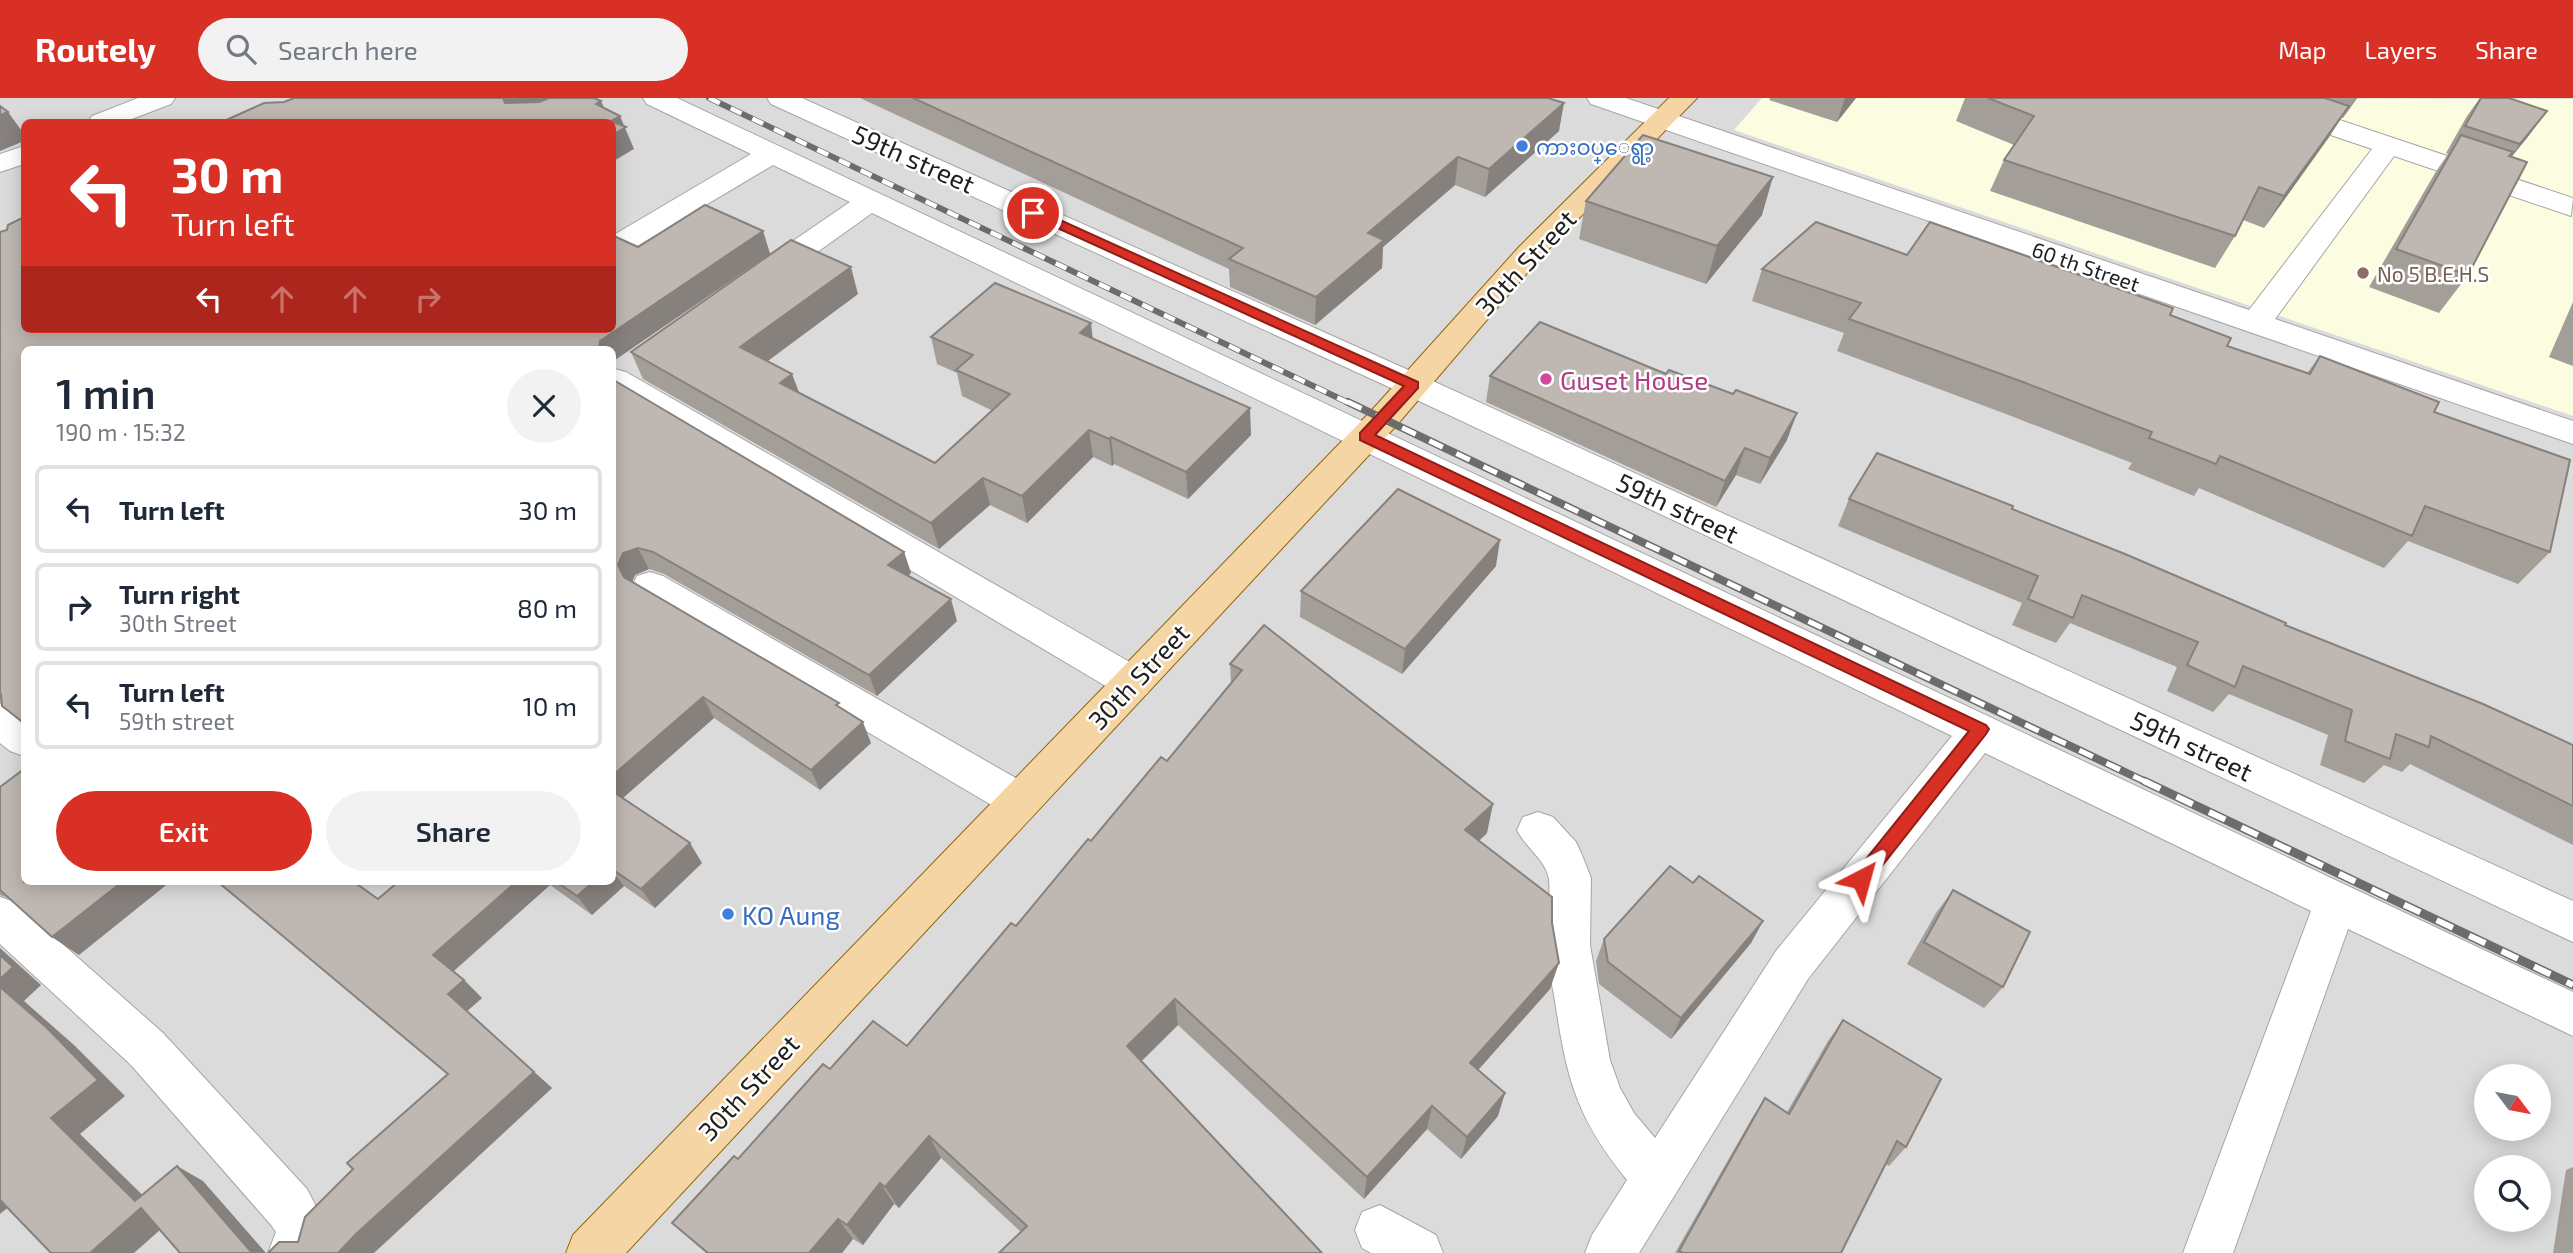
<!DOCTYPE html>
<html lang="en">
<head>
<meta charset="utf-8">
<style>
	:root { --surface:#fff; --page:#f2f2f3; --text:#1f2937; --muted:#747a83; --line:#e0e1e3; --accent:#d93025 }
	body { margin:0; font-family:"Exo 2","Noto Sans Myanmar",sans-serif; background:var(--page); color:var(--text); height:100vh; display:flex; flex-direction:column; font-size:26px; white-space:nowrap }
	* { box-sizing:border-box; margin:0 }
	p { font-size:23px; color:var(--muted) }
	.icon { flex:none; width:38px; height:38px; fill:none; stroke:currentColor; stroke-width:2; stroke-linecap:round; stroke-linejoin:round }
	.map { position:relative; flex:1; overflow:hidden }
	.panel { position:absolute; left:21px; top:248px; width:595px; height:539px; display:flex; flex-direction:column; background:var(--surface); border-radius:10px; box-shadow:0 4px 18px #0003 }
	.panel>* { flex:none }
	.banner { position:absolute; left:21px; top:21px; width:595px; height:214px; border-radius:10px; box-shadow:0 4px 18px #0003; background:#d93025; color:#fff; overflow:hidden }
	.needle { width:46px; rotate:122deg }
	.tools { position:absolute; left:2474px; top:966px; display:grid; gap:14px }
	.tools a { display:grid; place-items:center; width:77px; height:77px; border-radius:50%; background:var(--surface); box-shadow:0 4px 18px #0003; font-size:35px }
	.pin { position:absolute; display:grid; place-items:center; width:60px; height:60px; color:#fff; margin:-30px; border:4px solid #fff; border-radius:50%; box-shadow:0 2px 7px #0007 }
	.me { position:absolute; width:77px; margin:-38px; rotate:39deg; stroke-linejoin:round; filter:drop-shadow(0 0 5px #0008) }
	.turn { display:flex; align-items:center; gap:24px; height:147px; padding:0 35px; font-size:32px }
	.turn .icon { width:91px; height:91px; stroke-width:2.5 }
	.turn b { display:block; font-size:49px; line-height:60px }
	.lanes { display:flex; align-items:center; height:66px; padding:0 35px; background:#0003; justify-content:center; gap:35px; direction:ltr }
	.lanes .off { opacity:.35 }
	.round { display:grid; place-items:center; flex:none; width:74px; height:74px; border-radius:37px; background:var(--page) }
	.head { display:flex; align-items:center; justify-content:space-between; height:119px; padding:0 35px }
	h1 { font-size:42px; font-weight:600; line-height:52px }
	.cta { display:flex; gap:14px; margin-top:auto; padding:14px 35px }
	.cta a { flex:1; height:80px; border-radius:42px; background:var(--accent); color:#fff; font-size:28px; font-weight:600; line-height:80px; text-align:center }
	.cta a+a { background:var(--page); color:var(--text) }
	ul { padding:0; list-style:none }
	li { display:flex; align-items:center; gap:21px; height:88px; margin:0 14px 10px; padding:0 21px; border:4px solid var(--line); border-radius:10px }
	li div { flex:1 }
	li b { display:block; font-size:26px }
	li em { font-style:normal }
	header { display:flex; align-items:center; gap:42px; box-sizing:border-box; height:98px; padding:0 35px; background:var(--accent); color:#fff }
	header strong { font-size:33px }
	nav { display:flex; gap:38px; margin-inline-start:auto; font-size:24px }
	.search { width:490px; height:63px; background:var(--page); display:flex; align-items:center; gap:18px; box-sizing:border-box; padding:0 24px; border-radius:38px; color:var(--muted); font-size:26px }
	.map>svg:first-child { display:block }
	.residential { fill:#dcdbdb; fill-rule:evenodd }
	.education { fill:#fcfde0 }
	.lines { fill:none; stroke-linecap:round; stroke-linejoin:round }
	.minor-casing { stroke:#a5a5a5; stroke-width:2 }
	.major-casing { stroke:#8e670b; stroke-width:2 }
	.minor { fill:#fff; fill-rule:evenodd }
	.major { fill:#f5d5a4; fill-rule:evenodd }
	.rail-far2-casing { stroke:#6c6c6c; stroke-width:6 }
	.rail-far1-casing { stroke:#6c6c6c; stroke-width:8 }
	.rail-casing { stroke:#6c6c6c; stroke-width:9 }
	.rail-far2 { stroke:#fff; stroke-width:4.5; stroke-dasharray:12; stroke-linecap:butt }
	.rail-far1 { stroke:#fff; stroke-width:5; stroke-dasharray:15; stroke-linecap:butt }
	.rail { stroke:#fff; stroke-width:6; stroke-dasharray:18; stroke-linecap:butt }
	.wall { fill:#a49e99 }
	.shaded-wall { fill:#86817d }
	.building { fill:#bfb8b2; stroke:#86817d; stroke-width:2 }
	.route { fill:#d93025; stroke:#8d1f18; stroke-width:2 }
	.shop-dot { fill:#3f7fe0; stroke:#fff; stroke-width:2.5 }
	.education-dot { fill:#8d6e63; stroke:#fff; stroke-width:2.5 }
	.hotel-dot { fill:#d1479c; stroke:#fff; stroke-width:2.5 }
	.labels { text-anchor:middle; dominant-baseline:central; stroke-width:5; stroke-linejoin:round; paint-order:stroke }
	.far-shop-label { font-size:21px; fill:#366cbe; stroke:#fff; text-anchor:start }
	.far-street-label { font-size:21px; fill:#1e1e1e; stroke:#fff }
	.far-education-label { font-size:21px; fill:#785e54; stroke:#fff; text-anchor:start }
	.street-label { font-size:26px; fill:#1e1e1e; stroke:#fff }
	.hotel-label { font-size:26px; fill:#b23c85; stroke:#fff; text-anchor:start }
	.shop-label { font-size:26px; fill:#366cbe; stroke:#fff; text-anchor:start }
</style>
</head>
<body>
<header>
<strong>Routely</strong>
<div class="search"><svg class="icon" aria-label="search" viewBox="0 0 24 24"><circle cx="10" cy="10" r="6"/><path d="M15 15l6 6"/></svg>Search here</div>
<nav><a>Map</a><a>Layers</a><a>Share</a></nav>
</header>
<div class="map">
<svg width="2573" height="1155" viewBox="0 0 2573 1155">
	<rect width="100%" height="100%" fill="#efece5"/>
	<!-- residential -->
	<path class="residential" d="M0 0H2573V1155H0ZM24 24H612V231H24ZM24 252H612V784H24ZM2487 978H2539V1031H2487ZM2487 1069H2539V1122H2487Z"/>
	<!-- education -->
	<path class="education" d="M1762 0 2573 1V318L1734 32Z"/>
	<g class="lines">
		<!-- minor casing -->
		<g class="minor-casing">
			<g id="minor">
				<path d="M138 0H175L171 6 124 24H88L92 18Z"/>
				<path d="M643 0H677L2573 894V938L2348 831 2233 1155H2183L2311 813 1985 655 1808 881 1639 1155H1585L1592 1137 1627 1082C1576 1019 1567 982 1555 903 1552 884 1546 864 1546 845 1546 824 1551 801 1549 781 1546 762 1525 749 1517 732L1523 719 1538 714 1553 719 1576 744 1582 757 1591 780 1590 847 1610 962 1620 990 1634 1015 1655 1040 1776 853 1952 638 872 115 774 185 763 187 752 185 748 178 752 171 850 104 773 67 622 157 612 160V138L751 56 647 6Z"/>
				<path d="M767 0H802L1424 279 2573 803V844L1402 295 771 6Z"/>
				<path d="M1587 0H1626L2249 212 2372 51 2239 6 2235 0H2274L2573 100 2571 118 2394 58 2275 221 2573 323V346L1591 6Z"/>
				<path d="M24 48V66L0 74V56Z"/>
				<path d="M615 271 626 274 1147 574 1152 585 1147 596 1133 600 1119 596 612 295V272Z"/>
				<path d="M650 474 663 478 1035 691 1041 703 1035 715 1020 720 1005 715 637 498 632 488 637 478Z"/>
				<path d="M0 606 14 611 24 619V658L10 653 0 645Z"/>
				<path d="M0 799 15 804 163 935 307 1091 327 1129 321 1155H268L276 1134 271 1127 131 967 0 846Z"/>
				<path d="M1380 1107 1436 1137 1443 1155H1371L1362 1150 1355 1132 1362 1114Z"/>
			</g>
		</g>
		<!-- major casing -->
		<g class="major-casing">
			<path id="major" d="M1669 0H1697L1539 161 1396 328 626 1155H566L573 1137 1372 312 1519 149Z"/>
		</g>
		<!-- minor -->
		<use href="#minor" class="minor"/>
		<!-- major -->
		<use href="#major" class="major"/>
		<!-- rail-far2 casing -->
		<g class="rail-far2-casing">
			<path id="rail-far2" d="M709 0 1351 306"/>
		</g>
		<!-- rail-far1 casing -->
		<g class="rail-far1-casing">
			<path id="rail-far1" d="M1348 304 2148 685"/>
		</g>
		<!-- rail casing -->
		<g class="rail-casing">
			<path id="rail" d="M2144 683 2573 887"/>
		</g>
		<!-- rail-far2 -->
		<use href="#rail-far2" class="rail-far2"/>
		<!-- rail-far1 -->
		<use href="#rail-far1" class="rail-far1"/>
		<!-- rail -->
		<use href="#rail" class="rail"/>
	</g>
	<!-- wall -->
	<g class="wall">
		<path d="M860 0H1548L1559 33 1485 99 1455 87 1383 149 1382 170 1315 227 1230 189 1229 171Z"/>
		<path d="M1770 0H1856L1837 24 1769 2Z"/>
		<path d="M1965 0H2357L2343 20H2341L2329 39 2264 130 2243 122 2235 138 2215 170 1990 93 2004 62 2014 47 1956 23Z"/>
		<path d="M2480 0H2509L2547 13 2511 59 2468 177 2439 215 2369 189 2435 75 2448 56 2446 55 2467 18Z"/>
		<path d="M1586 103 1762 117 1706 186 1579 141Z"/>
		<path d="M763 133 770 156 612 264 24 252V627L2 608V604H0V134L24 231 211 232H213L208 231H612L638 149Z"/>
		<path d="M1907 157 2170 217 2227 248 2307 275 2320 258 2434 314 2550 454 2518 486 2408 443 2384 470 2199 390 2194 398 2128 371 2132 365 2006 316 1837 253 1844 235 1752 203 1762 171Z"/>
		<path d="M858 196 768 263 799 295 935 365 993 313 962 298 957 275 937 266 931 239 1093 241 1251 337 1188 401 1114 366 1112 368 1093 359 1027 425 990 407 939 451 643 281 631 254Z"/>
		<path d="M2573 204V268L2549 259Z"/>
		<path d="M1490 278 1787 342 1760 386 1736 377 1716 409 1486 304Z"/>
		<path d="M612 281 904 454 911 475 908 478 957 523 877 598 664 476 649 471 635 477 632 483 842 611 871 645 820 692 714 620 623 700 702 765 655 810 624 788 592 817 550 787 453 874 464 882 482 900 467 913 552 990 379 1150 298 1144 353 1071 448 977 378 801 398 784H612Z"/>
		<path d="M1849 401 2012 411 2285 527 2573 647V747L2410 666 2402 674 2384 667 2364 685 2320 667 2328 637 2229 596 2213 614 2167 593 2177 569 2070 525 2056 545 2012 527 2022 505 1838 428Z"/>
		<path d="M1496 468 1402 576 1300 519 1301 493Z"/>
		<path d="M1264 527 1487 735 1479 743 1550 891 1478 972 1498 1018 1461 1061 1427 1031 1364 1101 1178 927 1142 963 1322 1155 1021 1134 941 1060 899 1110 894 1106 863 1147 853 1141 842 1155H706L672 1125 830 971 907 948 1091 743 1167 663 1231 586 1230 566Z"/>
		<path d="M0 689 79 857 52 839 8 800 0 797Z"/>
		<path d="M1693 785 1763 823 1751 845 1671 941 1599 886 1596 863 1604 841Z"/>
		<path d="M1953 792 2003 889 1984 910 1907 866 1936 815Z"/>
		<path d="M1843 922 1906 1049 1889 1068 1885 1066 1841 1155H1675L1752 1020 1765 1000 1787 1014 1828 943Z"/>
		<path d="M2573 1069V1155H2553L2566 1072Z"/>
	</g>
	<!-- shaded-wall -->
	<g class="shaded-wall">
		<path d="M503 0H549L513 23Z"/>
		<path d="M1845 0H1856L1837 24Z"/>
		<path d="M2356 0H2357L2343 20Z"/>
		<path d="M601 3 610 24 596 6Z"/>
		<path d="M1564 5 1559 33 1485 99 1489 71Z"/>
		<path d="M2349 8 2329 39 2264 130 2284 98Z"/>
		<path d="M2547 13 2527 40 2500 73 2520 46Z"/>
		<path d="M8 14 24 36V43L0 53V17Z"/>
		<path d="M620 18 634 51 612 64V37L611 23Z"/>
		<path d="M1458 59 1455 87 1383 149 1382 170 1315 227 1316 199 1368 135Z"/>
		<path d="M1773 79 1762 117 1706 186 1717 148Z"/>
		<path d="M763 133 770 156 612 264V252H599L600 243Z"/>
		<path d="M851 169 858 196 750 276 740 249Z"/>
		<path d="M1091 225 1094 252 1080 235Z"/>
		<path d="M792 276 802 302 780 285Z"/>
		<path d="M1250 310 1251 337 1188 401 1186 374Z"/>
		<path d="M1797 315 1787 342 1760 386 1770 360Z"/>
		<path d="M1089 332 1093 359 1027 425 1022 398Z"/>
		<path d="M1111 339 1114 366 1112 368 1109 341Z"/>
		<path d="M1745 350 1736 377 1716 409 1725 383Z"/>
		<path d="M983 380 990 407 939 451 931 425Z"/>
		<path d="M1500 442 1496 468 1402 576 1405 551Z"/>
		<path d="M638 450 649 471 635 477 630 489 618 467 623 455Z"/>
		<path d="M904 454 911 475 895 489 888 467Z"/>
		<path d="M951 501 957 523 877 598 869 577Z"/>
		<path d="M703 599 714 620 616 706 612 701V678Z"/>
		<path d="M863 624 871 645 820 692 811 672Z"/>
		<path d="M1493 706 1487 735 1459 761 1465 732Z"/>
		<path d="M690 745 702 765 655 810 641 791Z"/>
		<path d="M612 773 624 788 592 817 577 798 593 784H612Z"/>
		<path d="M122 784H170L79 857 52 839Z"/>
		<path d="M516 784H548L550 787 451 875 433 857Z"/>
		<path d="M1763 823 1751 845 1671 941 1681 920Z"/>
		<path d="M0 850 41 887 24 903 74 947 125 998 80 1036 163 1117 135 1103 51 1020 0 889Z"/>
		<path d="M1559 865 1550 891 1463 989 1470 965Z"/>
		<path d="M464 882 482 900 466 914 448 896Z"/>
		<path d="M1175 901 1178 927 1132 972 1127 948Z"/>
		<path d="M534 974 552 990 374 1155H338L356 1136Z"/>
		<path d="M1505 995 1498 1018 1461 1061 1467 1039Z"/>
		<path d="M1432 1008 1427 1031 1364 1101 1367 1079Z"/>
		<path d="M929 1038 941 1060 899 1110 885 1089Z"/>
		<path d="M177 1068 203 1083 266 1155H252Z"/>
		<path d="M880 1085 894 1106 863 1147 847 1127Z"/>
		<path d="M0 1094 17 1102 0 1116Z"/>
		<path d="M141 1110 169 1124 134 1155H90Z"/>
		<path d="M838 1121 853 1141 842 1155H809Z"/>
	</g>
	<!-- building -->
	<g class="building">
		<path d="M294 0H503L505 5 539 4 549 0H594L601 3 596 6 620 18 611 23 626 29 612 37V24H222L264 5 284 4Z"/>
		<path d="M913 0H1548L1564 5 1489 71 1458 59 1368 135 1384 142 1316 199 1229 161 1243 150Z"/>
		<path d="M1988 0H2325L2349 8 2284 98 2259 89 2235 138 2004 62 2034 18Z"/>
		<path d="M2481 0H2509L2547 13 2520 46 2465 28Z"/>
		<path d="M0 8 8 14 0 17Z"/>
		<path d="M1643 37 1773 79 1717 148 1586 103Z"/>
		<path d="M2461 37 2513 54 2509 58 2527 64 2468 177 2396 151Z"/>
		<path d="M705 107 763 133 600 243 599 252H24V625L2 608 1 596 0 595V134L7 132 8 127 24 119V231H200L211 232 217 231H414L416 232 445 231H612V137L638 149Z"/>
		<path d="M1816 124 1907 157 1930 124 2173 210 2170 217 2231 240 2227 248 2310 276 2320 258 2439 304 2434 314 2570 362 2550 454 2425 408 2412 438 2220 358 2216 366 2149 340 2152 334 2023 284 1849 221 1861 205 1762 171Z"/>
		<path d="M791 142 851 169 740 249 792 276 780 285 935 365 1010 296 956 272 973 257 931 239 995 185 1091 225 1080 235 1250 310 1186 374 1111 339 1109 341 1089 332 1022 398 983 380 931 425 631 254Z"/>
		<path d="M1540 224 1666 276 1669 272 1733 296 1736 292 1797 315 1770 360 1745 350 1725 383 1490 278Z"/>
		<path d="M612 281 904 454 888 467 951 501 869 577 653 454 638 450 623 455 618 467 624 479 839 605 836 607 863 624 811 672 703 599 612 678Z"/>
		<path d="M1877 355 2013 408 2012 411 2125 456 2286 525 2285 527 2483 606 2573 647V708L2431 638 2429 649 2396 636 2390 661 2345 643 2352 612 2243 568 2235 589 2187 567 2198 544 2082 497 2073 520 2028 501 2038 478 1849 401Z"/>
		<path d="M1398 391 1500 442 1405 551 1301 493Z"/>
		<path d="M1264 527 1493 706 1465 732 1552 799V825L1559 865 1470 965 1505 995 1467 1039 1432 1008 1367 1079 1175 901 1127 948 1322 1155H999L1027 1128 929 1038 885 1089 880 1085 847 1127 838 1121 809 1155H708L672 1125 734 1058 738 1061 823 966 830 971 873 923 907 948 1011 825 1016 828 1088 741 1091 743 1161 659 1167 663 1242 572 1230 566Z"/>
		<path d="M24 671V784H122L52 839 0 792V689Z"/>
		<path d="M612 693 690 745 641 791 612 771Z"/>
		<path d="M1670 768 1693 785 1699 778 1763 823 1681 920 1608 864 1604 841Z"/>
		<path d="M218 784H354L378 801 398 784H516L433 857 464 882 448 896 534 974 356 1136 338 1155H268L279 1144H298L305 1119 353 1071 347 1065 448 976Z"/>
		<path d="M557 784H593L577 798Z"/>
		<path d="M1953 792 2030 834 2003 889 1924 844Z"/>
		<path d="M0 857 13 869 0 881Z"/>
		<path d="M0 889 46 929 98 982 51 1020 135 1103 177 1068 252 1155H180L141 1110 90 1155H51L0 1102Z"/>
		<path d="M1843 922 1941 981 1906 1049 1897 1043 1841 1155H1683L1679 1153 1765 1000 1789 1016Z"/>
	</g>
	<!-- route -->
	<path class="route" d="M1029 112H1038L1418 284V290L1375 337 1986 627 1989 631 1986 636 1867 787 1861 789 1854 787 1852 781 1854 776 1969 633 1360 342V335L1404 288 1029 117Z"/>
	<!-- markers -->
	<g class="shop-dot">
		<circle cx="1522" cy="48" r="7"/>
		<circle cx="728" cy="816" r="7"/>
	</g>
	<circle class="education-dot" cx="2363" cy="175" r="7"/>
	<circle class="hotel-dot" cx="1546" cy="281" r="7"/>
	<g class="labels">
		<!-- far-shop labels -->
		<g class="far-shop-label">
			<text x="1536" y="48">ကားဝပ္ေရွာ့</text>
		</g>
		<!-- far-street labels -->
		<g class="far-street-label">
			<text transform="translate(2086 168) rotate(19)">60 th Street</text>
		</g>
		<!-- far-education labels -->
		<g class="far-education-label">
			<text x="2377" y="175">No 5 B.E.H.S</text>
		</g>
		<!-- street labels -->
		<g class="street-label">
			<text transform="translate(914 60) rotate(24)">59th street</text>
			<text transform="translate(1525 164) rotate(-47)">30th Street</text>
			<text transform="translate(1678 409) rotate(25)">59th street</text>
			<text transform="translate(1138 578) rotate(-47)">30th Street</text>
			<text transform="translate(2192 647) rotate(25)">59th street</text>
			<text transform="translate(748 989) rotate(-47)">30th Street</text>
		</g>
		<!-- hotel labels -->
		<g class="hotel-label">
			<text x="1560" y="281">Guset House</text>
		</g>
		<!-- shop labels -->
		<g class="shop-label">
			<text x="742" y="816">KO Aung</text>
		</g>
	</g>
</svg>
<div class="tools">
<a><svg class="needle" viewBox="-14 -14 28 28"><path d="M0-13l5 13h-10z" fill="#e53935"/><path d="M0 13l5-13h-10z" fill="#747a83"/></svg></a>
<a><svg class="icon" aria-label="search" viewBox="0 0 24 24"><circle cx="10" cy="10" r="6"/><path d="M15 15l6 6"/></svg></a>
</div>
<div class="pin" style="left:1033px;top:115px;background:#d93025"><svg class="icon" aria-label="arrive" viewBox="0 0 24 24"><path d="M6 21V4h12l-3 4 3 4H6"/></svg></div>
<svg class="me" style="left:1861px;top:781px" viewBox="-20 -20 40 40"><path d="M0-17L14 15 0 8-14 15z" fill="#d93025" stroke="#fff" stroke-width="4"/></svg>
<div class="banner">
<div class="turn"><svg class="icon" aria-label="left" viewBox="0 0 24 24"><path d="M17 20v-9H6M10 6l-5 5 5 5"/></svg><div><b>30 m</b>Turn left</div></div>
<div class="lanes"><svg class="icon" aria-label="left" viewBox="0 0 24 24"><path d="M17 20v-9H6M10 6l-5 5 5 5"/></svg><svg class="icon off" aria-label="ahead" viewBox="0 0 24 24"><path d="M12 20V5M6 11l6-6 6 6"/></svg><svg class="icon off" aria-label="ahead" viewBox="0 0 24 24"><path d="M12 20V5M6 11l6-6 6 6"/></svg><svg class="icon off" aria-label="right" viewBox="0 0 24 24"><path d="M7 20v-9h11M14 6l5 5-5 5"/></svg></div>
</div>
<section class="panel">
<div class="head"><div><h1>1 min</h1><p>190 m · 15:32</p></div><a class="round"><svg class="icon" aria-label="close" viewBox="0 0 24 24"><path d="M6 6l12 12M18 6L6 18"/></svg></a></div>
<ul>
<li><svg class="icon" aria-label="left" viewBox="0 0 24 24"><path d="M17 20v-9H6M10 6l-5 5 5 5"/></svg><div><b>Turn left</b></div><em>30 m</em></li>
<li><svg class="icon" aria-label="right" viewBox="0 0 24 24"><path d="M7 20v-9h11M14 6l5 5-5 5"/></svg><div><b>Turn right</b><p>30th Street</p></div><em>80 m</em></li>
<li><svg class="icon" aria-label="left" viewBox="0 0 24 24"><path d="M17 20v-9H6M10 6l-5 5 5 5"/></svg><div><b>Turn left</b><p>59th street</p></div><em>10 m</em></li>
</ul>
<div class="cta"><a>Exit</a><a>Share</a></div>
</section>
</div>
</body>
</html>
